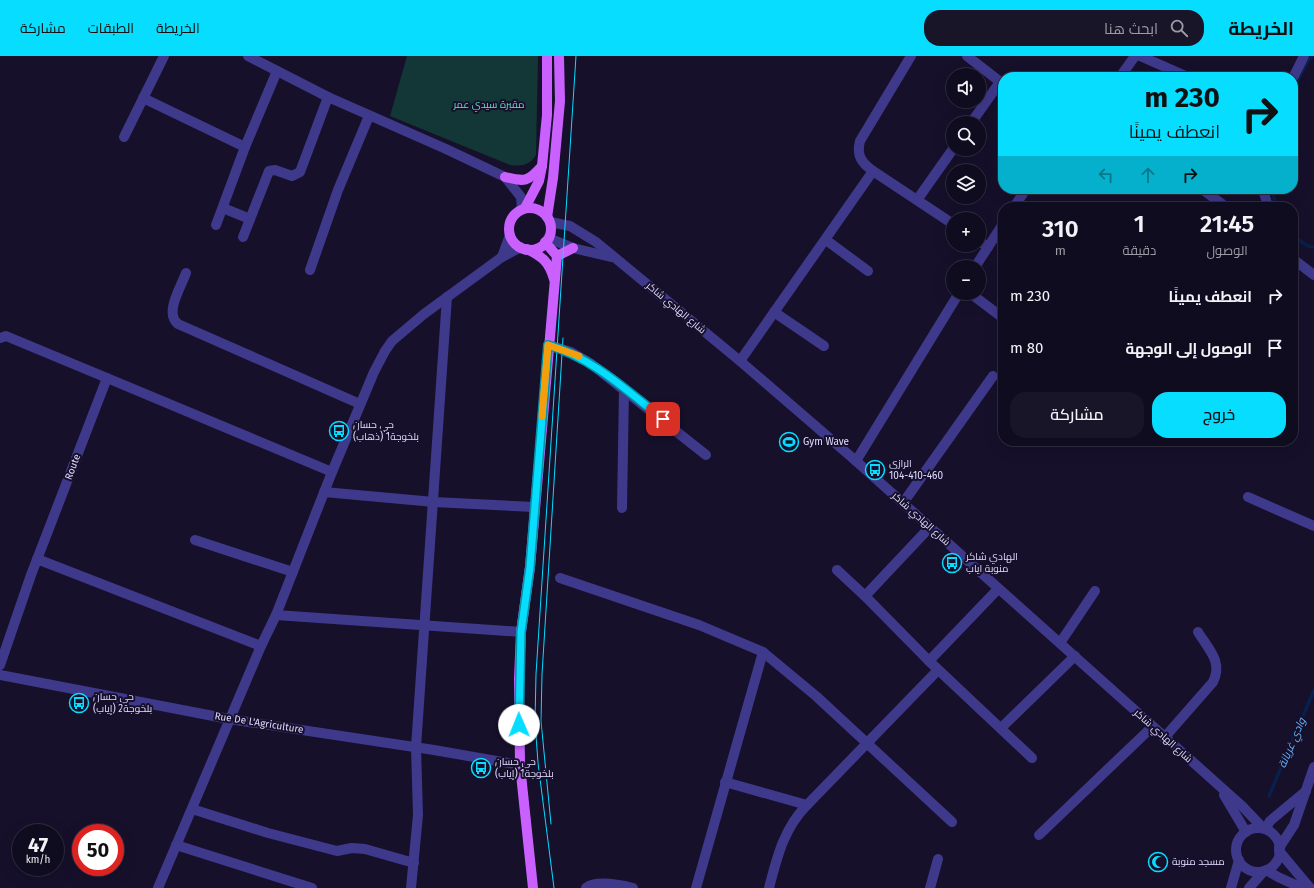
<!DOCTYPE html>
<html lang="ar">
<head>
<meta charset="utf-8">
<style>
	:root { --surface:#100c20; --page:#191529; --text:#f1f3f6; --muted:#9c9ba5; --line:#302c3e; --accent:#06ddff }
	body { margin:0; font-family:"Fira Sans",Cairo,sans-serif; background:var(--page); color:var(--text); direction:rtl; height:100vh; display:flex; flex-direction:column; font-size:15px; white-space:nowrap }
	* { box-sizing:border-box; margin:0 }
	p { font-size:13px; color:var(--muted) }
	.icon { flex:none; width:22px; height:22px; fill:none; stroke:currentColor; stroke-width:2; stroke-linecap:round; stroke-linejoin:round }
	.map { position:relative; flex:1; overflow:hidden; direction:ltr }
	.drawer { position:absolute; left:998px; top:146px; width:300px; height:244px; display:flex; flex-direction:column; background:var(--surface); border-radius:16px; box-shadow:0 4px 16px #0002,0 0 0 1px var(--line); direction:rtl }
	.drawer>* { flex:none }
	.hud { position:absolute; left:998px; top:16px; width:300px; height:122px; border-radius:16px; box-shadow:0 4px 16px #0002,0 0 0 1px var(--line); direction:rtl; background:#06ddff; color:#111; overflow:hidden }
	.controls { position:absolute; left:946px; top:12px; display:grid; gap:8px }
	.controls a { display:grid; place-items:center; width:40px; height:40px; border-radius:50%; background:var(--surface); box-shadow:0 4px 16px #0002,0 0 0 1px var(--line); font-size:20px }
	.speed { position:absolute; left:12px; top:768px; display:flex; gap:8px; font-size:20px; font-weight:700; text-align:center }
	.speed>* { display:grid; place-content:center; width:52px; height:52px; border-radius:50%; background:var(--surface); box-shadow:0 4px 16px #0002,0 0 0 1px var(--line); line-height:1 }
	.speed small { font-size:10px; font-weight:400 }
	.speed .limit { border:6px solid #d22; background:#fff; color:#111 }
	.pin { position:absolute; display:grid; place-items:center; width:34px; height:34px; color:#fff; margin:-17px; border-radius:8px; box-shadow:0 2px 6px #0006 }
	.me { position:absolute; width:44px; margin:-22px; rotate:359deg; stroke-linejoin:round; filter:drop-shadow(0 0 3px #0008) }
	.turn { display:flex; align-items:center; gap:14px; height:84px; padding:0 12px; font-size:18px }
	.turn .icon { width:52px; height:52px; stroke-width:2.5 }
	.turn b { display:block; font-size:28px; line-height:34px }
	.lanes { display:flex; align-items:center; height:38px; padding:0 12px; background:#0003; justify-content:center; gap:20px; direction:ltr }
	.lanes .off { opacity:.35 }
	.eta { display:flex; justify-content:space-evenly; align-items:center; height:68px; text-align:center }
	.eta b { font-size:24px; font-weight:600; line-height:28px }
	.action { display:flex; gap:8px; margin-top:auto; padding:8px 12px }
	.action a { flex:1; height:46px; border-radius:16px; background:var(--accent); color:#111; font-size:16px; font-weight:600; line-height:46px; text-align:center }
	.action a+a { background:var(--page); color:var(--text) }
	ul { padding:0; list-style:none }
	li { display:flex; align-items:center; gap:12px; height:52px; padding:0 12px }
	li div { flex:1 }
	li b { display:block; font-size:15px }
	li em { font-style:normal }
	header { display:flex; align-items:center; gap:24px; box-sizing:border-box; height:56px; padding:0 20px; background:var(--accent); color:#111 }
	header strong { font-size:19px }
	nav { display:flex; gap:22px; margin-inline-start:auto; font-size:14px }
	.search { width:280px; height:36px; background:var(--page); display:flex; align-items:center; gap:10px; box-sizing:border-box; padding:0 14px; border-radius:16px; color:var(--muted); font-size:15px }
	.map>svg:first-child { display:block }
	.green { fill:#133636 }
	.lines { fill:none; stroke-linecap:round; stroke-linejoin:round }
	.stream { stroke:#091f4c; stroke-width:3.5 }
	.minor { stroke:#3f398c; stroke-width:10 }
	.major { stroke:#ca61ff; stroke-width:10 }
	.tram { stroke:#06ddff; stroke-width:1 }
	.route-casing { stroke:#0490a6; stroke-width:10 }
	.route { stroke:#06ddff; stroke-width:7 }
	.slow { stroke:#f59e0b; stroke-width:7 }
	.labels { text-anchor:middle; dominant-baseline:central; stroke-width:4; stroke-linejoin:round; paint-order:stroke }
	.park-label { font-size:10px; fill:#60e5c9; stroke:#16102b }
	.street-label { font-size:10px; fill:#e0daff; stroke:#16102b }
	.poi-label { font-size:10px; fill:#e0daff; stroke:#16102b; text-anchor:start }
	.water-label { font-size:11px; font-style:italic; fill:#68b4ff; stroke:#16102b }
</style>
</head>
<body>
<header>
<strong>الخريطة</strong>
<div class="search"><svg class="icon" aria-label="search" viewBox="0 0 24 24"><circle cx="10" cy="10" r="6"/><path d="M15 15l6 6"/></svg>ابحث هنا</div>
<nav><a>الخريطة</a><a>الطبقات</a><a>مشاركة</a></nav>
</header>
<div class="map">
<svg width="1314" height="832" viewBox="0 0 1314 832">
	<rect width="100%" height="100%" fill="#16102b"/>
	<!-- green -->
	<path class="green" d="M407 0H538L536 99C529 110 522 110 510 109L390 60Z"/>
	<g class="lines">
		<!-- stream -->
		<g class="stream">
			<path d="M1293 34 1306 8 1312 0"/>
			<path d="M1272 133 1276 151"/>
			<path d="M1293 180 1308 190 1314 191"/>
			<path d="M1269 740 1314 634"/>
		</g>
		<!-- minor -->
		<g class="minor">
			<path d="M248 0 328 41 446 93 505 121 521 141 522 153"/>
			<path d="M911 0 860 85C856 100 862 107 873 115L953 168"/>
			<path d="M967 0 1003 28"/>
			<path d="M1140 0 1188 21"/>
			<path d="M1120 21 1135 0"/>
			<path d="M1293 22 1304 0"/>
			<path d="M143 42 245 91"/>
			<path d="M971 67 1000 26"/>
			<path d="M124 81 164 0"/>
			<path d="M1202 133 1226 151"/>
			<path d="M1263 133 1268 151"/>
			<path d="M917 144 953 93"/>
			<path d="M1014 151 1026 133"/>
			<path d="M223 152 250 163"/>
			<path d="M550 166 570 170 596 186 740 305 856 405 1242 750 1263 772"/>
			<path d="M216 169 245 91 277 15"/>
			<path d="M243 181 269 115 275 114 292 120 300 116 328 41"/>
			<path d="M548 182 573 192 611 201"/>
			<path d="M826 184 868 215"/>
			<path d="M979 185 988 191"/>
			<path d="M502 201 510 179"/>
			<path d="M1293 203 1314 219"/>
			<path d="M975 211 1003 168"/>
			<path d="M310 214 338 134 369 60"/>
			<path d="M186 217C181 231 164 257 178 268L360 348"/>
			<path d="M970 237 1003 262"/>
			<path d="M774 256 824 290"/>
			<path d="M0 282 6 280 107 322 31 519 0 609"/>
			<path d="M548 289 571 296 590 307 706 399"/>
			<path d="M740 305 873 115"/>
			<path d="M107 322 332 416"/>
			<path d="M856 405 959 237"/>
			<path d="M324 436 434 446 534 451"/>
			<path d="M1248 441 1314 470"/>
			<path d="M903 447 993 320"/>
			<path d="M622 452 624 333"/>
			<path d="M195 484 293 516"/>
			<path d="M37 503 261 590"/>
			<path d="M837 514 865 540 929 605 1032 702"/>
			<path d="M560 522 699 569 763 596 816 640 952 766"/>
			<path d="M865 540 930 471"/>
			<path d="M276 559 521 576"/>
			<path d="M1060 587 1095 535"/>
			<path d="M929 605 998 533"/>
			<path d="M0 619 229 663 434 694 520 709"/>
			<path d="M1001 672 1075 600"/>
			<path d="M1164 682 1213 626C1223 606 1209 594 1198 576"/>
			<path d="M725 726 807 749C784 772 777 801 769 832"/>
			<path d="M1224 739 1246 776"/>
			<path d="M807 749 938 614"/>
			<path d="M192 753 268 777 337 795 352 792 365 793 414 807"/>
			<path d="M1266 772 1270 765 1306 735"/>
			<circle cx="1258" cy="794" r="22"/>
			<path d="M1039 779 1152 671"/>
			<path d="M176 789 312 832"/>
			<path d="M1279 792 1294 769 1314 711"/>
			<path d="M1279 795 1310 832"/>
			<path d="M1266 814 1278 821 1302 832"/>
			<path d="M158 832 261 590 276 559 332 416 374 316 385 295 392 285 424 258 502 201 521 191"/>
			<path d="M411 832 418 759 416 691 447 241"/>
			<path d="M586 832C596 824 621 829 633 832"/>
			<path d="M696 832 763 596"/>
			<path d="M930 832 938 803"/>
			<path d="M1231 832 1239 804"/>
			<path d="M1249 832 1264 815"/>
		</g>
		<!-- major -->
		<g class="major">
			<path d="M505 121C525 126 528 126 542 110"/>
			<path d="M525 152 539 125 542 110 547 59V0"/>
			<circle cx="530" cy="173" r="21"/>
			<path d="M547 161 553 122 560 45 559 0"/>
			<path d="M527 193C543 201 549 206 554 223"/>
			<path d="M557 200 573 192"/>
			<path d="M533 832 520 709 519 623 521 576 530 511 557 200 545 186"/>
		</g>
		<!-- tram -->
		<g class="tram">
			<path d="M551 768 541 665 542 618 563 282"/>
			<path d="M554 832 538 707 535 665 536 618 576 0"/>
		</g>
	</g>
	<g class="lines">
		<!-- route casing -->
		<g class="route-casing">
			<path id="route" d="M519 669 521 576 530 511 548 289C593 302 627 335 663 363"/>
		</g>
		<!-- route -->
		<use href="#route" class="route"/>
		<!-- slow -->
		<path class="slow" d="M542 360 548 289 579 300"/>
	</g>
	<!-- icons -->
	<defs>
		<g id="bus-ring" transform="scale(1)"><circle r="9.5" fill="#16102b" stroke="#06ddff" stroke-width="1.5"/><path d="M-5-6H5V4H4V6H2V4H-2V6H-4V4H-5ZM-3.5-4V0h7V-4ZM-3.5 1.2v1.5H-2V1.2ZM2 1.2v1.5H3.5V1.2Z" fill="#06ddff"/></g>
		<g id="stadium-ring" transform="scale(1)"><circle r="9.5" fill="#16102b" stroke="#06ddff" stroke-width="1.5"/><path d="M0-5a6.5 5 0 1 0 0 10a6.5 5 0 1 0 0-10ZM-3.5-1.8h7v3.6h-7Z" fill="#06ddff"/></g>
		<g id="mosque-ring" transform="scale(1)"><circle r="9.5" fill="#16102b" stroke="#06ddff" stroke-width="1.5"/><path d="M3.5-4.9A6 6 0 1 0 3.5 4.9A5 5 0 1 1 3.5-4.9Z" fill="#06ddff"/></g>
	</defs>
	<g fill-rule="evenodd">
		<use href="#bus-ring" x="339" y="375"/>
		<use href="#stadium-ring" x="789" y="386"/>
		<use href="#bus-ring" x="875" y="414"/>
		<use href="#bus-ring" x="952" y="507"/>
		<use href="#bus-ring" x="79" y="647"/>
		<use href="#bus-ring" x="481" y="712"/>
		<use href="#mosque-ring" x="1158" y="806"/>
	</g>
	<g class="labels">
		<!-- park labels -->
		<g class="park-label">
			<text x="489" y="49">مقبرة سيدي عمر</text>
		</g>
		<!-- street labels -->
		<g class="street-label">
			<text transform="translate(676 252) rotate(40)">شارع الهادي شاكر</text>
			<text transform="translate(73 411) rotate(-69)">Route</text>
			<text transform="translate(921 463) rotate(42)">شارع الهادي شاكر</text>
			<text transform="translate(259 667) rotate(9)">Rue De L'Agriculture</text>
			<text transform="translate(1163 680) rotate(42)">شارع الهادي شاكر</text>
		</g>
		<!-- poi labels -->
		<g class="poi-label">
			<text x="353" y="369">حي حسان<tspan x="353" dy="12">بلخوجة1 (ذهاب)</tspan></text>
			<text x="803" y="386">Gym Wave</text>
			<text x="889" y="408">الرازي<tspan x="889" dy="12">104-410-460</tspan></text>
			<text x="966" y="501">الهادي شاكر<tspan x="966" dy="12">منوبة اياب</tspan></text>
			<text x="93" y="641">حي حسان<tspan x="93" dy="12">بلخوجة2 (إياب)</tspan></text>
			<text x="495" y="706">حي حسان<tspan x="495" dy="12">بلخوجة1 (إياب)</tspan></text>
			<text x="1172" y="806">مسجد منوبة</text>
		</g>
		<!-- water labels -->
		<g class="water-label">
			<text transform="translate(1292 687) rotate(-67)">وادي غريانة</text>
		</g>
	</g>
</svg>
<div class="controls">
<a><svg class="icon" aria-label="sound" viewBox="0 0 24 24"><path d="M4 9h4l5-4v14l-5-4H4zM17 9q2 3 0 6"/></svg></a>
<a><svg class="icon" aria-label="search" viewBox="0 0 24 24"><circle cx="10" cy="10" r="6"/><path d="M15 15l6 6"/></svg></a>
<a><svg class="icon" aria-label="layers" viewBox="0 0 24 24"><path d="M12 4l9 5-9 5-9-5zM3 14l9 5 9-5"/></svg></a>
<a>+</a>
<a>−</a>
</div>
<div class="speed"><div>47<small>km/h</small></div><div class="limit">50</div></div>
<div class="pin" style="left:663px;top:363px;background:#d93025"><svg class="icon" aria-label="arrive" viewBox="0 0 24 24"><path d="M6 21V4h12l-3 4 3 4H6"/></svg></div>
<svg class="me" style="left:519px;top:669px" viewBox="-20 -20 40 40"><circle r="19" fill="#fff"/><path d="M0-13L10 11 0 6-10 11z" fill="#06ddff"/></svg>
<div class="hud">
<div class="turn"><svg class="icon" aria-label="right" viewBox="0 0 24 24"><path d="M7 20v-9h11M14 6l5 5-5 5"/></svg><div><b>230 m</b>انعطف يمينًا</div></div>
<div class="lanes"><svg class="icon off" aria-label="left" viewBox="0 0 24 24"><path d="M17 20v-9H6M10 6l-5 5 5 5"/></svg><svg class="icon off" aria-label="ahead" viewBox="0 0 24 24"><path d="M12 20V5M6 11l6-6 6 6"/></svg><svg class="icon" aria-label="right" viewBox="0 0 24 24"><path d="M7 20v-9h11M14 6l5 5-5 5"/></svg></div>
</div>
<section class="drawer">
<div class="eta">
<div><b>21:45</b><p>الوصول</p></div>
<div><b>1</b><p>دقيقة</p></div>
<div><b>310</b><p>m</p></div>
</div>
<ul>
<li><svg class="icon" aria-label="right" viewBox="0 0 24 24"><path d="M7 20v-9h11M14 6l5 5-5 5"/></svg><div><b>انعطف يمينًا</b></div><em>230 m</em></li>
<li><svg class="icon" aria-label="arrive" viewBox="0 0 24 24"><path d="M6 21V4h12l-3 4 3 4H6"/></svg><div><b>الوصول إلى الوجهة</b></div><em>80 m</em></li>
</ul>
<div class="action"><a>خروج</a><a>مشاركة</a></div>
</section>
</div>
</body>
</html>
